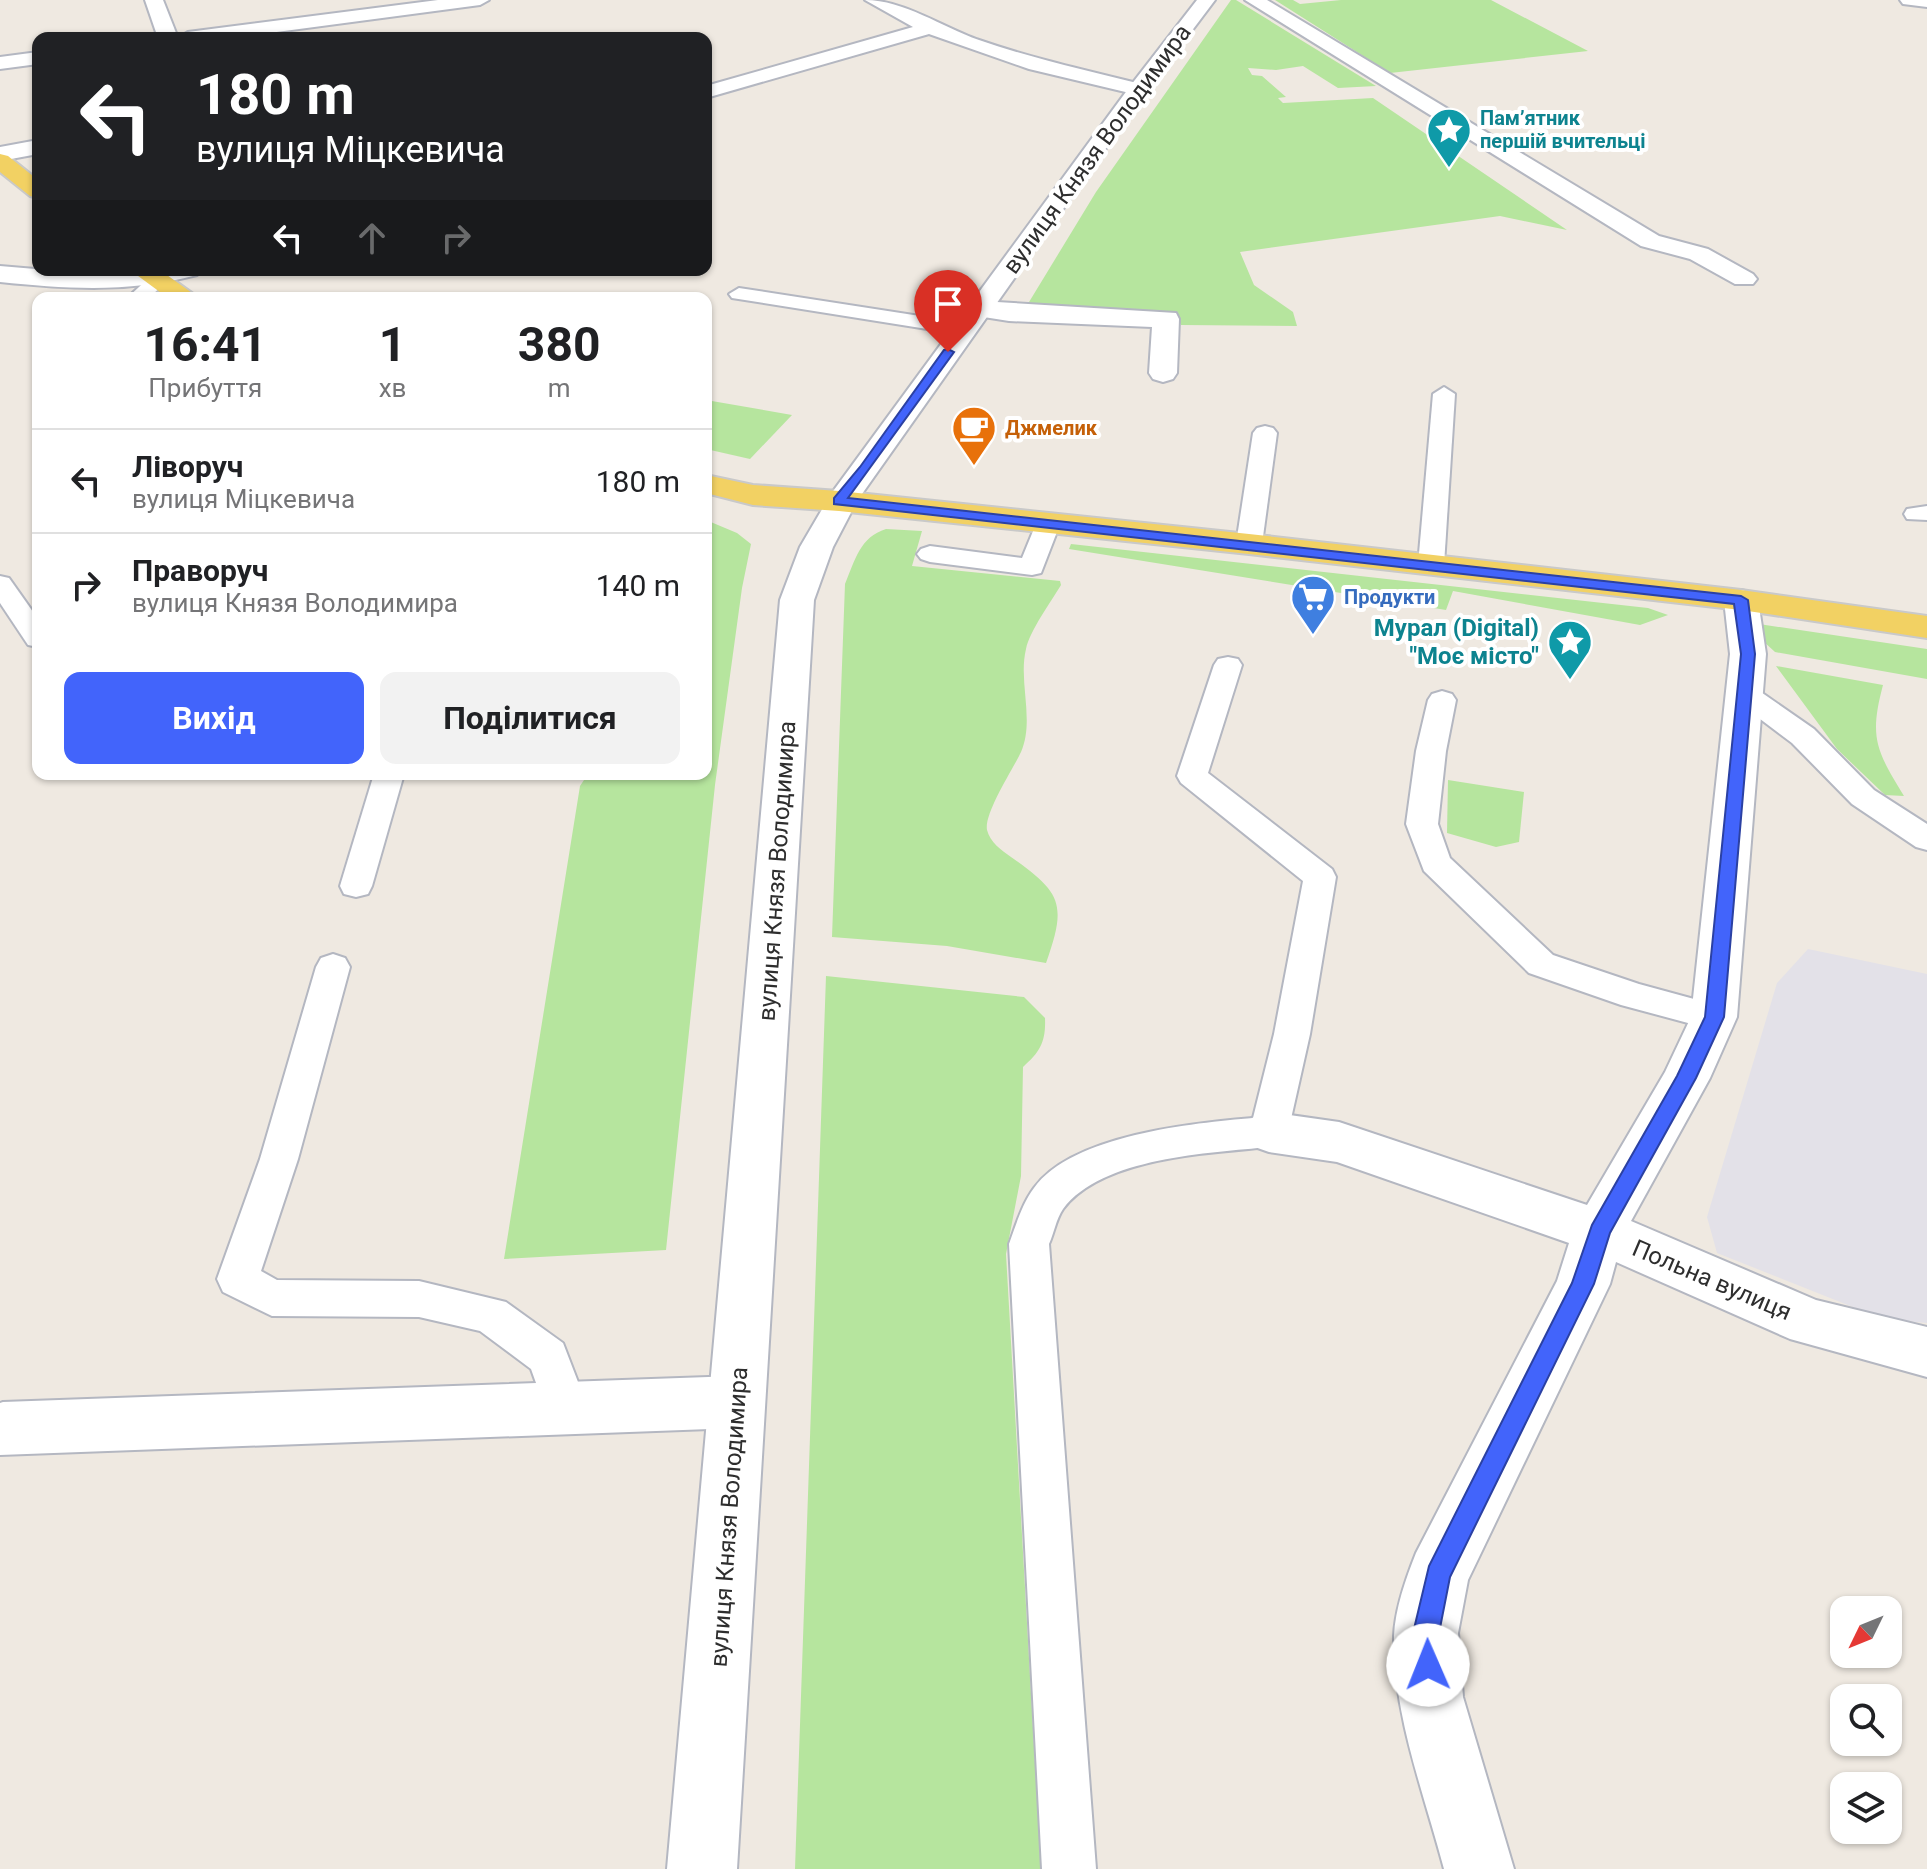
<!DOCTYPE html>
<html lang="uk">
<head>
<meta charset="utf-8">
<style>
	:root { --surface:#fff; --page:#f2f2f2; --text:#202124; --muted:#757577; --line:#e0e0e0; --accent:#4264fb }
	body { margin:0; font-family:Roboto,sans-serif; background:var(--page); color:var(--text); height:100vh; display:flex; flex-direction:column; font-size:30px; white-space:nowrap }
	* { box-sizing:border-box; margin:0 }
	p { font-size:26px; color:var(--muted) }
	.icon { flex:none; width:44px; height:44px; fill:none; stroke:currentColor; stroke-width:2; stroke-linecap:round; stroke-linejoin:round }
	.map { position:relative; flex:1; overflow:hidden }
	.side { position:absolute; left:32px; top:292px; width:680px; height:488px; display:flex; flex-direction:column; background:var(--surface); border-radius:16px; box-shadow:0 2px 6px #0004 }
	.side>* { flex:none }
	.banner { position:absolute; left:32px; top:32px; width:680px; height:244px; border-radius:16px; box-shadow:0 2px 6px #0004; background:#202124; color:#fff; overflow:hidden }
	.needle { width:52px; rotate:227deg }
	.controls { position:absolute; left:1830px; top:1596px; display:grid; gap:16px }
	.controls a { display:grid; place-items:center; width:72px; height:72px; border-radius:16px; background:var(--surface); box-shadow:0 2px 6px #0004; font-size:40px }
	.pin { position:absolute; display:grid; place-items:center; width:68px; height:68px; color:#fff; margin:-82px -34px; border-radius:50% 50% 50% 0; rotate:-45deg; box-shadow:0 0 8px #0007 }
	.pin .icon { rotate:45deg }
	.me { position:absolute; width:88px; margin:-44px; rotate:359deg; stroke-linejoin:round; filter:drop-shadow(0 0 6px #0008) }
	.turn { display:flex; align-items:center; gap:28px; height:168px; padding:0 32px; font-size:36px }
	.turn .icon { width:104px; height:104px; stroke-width:2.5 }
	.turn b { display:block; font-size:56px; line-height:68px }
	.lanes { display:flex; align-items:center; height:76px; padding:0 32px; background:#0003; justify-content:center; gap:40px; direction:ltr }
	.lanes .off { opacity:.35 }
	.eta { display:flex; justify-content:space-evenly; align-items:center; height:136px; text-align:center }
	.eta b { font-size:48px; font-weight:700; line-height:56px }
	.button { display:flex; gap:16px; margin-top:auto; padding:16px 32px }
	.button a { flex:1; height:92px; border-radius:16px; background:var(--accent); color:#fff; font-size:32px; font-weight:700; line-height:92px; text-align:center }
	.button a+a { background:var(--page); color:var(--text) }
	ul { padding:0; list-style:none }
	li { display:flex; align-items:center; gap:24px; height:104px; padding:0 32px; border-top:2px solid var(--line) }
	li div { flex:1 }
	li b { display:block; font-size:30px }
	li em { font-style:normal }
	.map>svg:first-child { display:block }
	.industrial { fill:#e3e1e8 }
	.green { fill:#b6e59e }
	.lines { fill:none; stroke-linecap:round; stroke-linejoin:round }
	.lane-casing { stroke:#b4b7c1; stroke-width:4 }
	.street-casing { stroke:#b4b7c1; stroke-width:4 }
	.secondary-casing { stroke:#b4b7c1; stroke-width:4 }
	.primary-casing { stroke:#c9c9c9; stroke-width:4 }
	.lane { fill:#fff; fill-rule:evenodd }
	.street { fill:#fff; fill-rule:evenodd }
	.secondary { fill:#fff; fill-rule:evenodd }
	.primary { fill:#f2d163; fill-rule:evenodd }
	.route { fill:#4264fb; stroke:#2b41a3; stroke-width:2 }
	.labels { text-anchor:middle; dominant-baseline:central; stroke-width:8; stroke-linejoin:round; paint-order:stroke }
	.far-culture-label { font-size:20px; font-weight:bold; fill:#0d838f; stroke:#fff; text-anchor:start }
	.far-food-label { font-size:20px; font-weight:bold; fill:#c56008; stroke:#fff; text-anchor:start }
	.far-shop-label { font-size:20px; font-weight:bold; fill:#366cbe; stroke:#fff; text-anchor:start }
	.street-label { font-size:24px; fill:#2e2e2e; stroke:#fff }
	.culture-label { font-size:24px; font-weight:bold; fill:#0d838f; stroke:#fff; text-anchor:end }
</style>
</head>
<body>
<div class="map">
<svg width="1927" height="1869" viewBox="0 0 1927 1869">
	<rect width="100%" height="100%" fill="#efe9e1"/>
	<!-- industrial -->
	<path class="industrial" d="M1808 949 1927 974V1323L1883 1319 1717 1253 1707 1217 1777 983Z"/>
	<!-- green -->
	<g class="green">
		<path d="M1231 0H1236L1376 86 1338 88 1303 66 1276 70 1248 68 1252 75 1262 76 1286 97 1278 98 1283 103 1373 98 1567 230 1500 216 1240 252 1254 285 1293 312 1297 326 1181 325 1176 316 1026 307 1096 192Z"/>
		<path d="M1275 0H1293L1300 4 1341 0H1491L1588 51 1390 73Z"/>
		<path d="M706 400 792 415 750 459 706 449Z"/>
		<path d="M706 520 737 533 751 544 742 588 715 785 666 1250 504 1259 580 786 588 774H706Z"/>
		<path d="M886 529 922 531 912 566 1060 581 1061 585C1051 602 1030 630 1026 649 1018 682 1035 720 1021 752 1013 769 984 813 987 830 990 842 1001 850 1011 857 1062 893 1067 904 1046 963L947 946 832 937 845 584C855 560 860 537 886 529Z"/>
		<path d="M1071 544 1648 608 1668 615 1640 625 1453 591 1446 610 1069 549Z"/>
		<path d="M1759 624 1927 649V679L1775 652 1763 641Z"/>
		<path d="M1776 666 1883 685C1869 738 1876 750 1904 796L1885 795 1837 749Z"/>
		<path d="M1448 780 1524 792 1519 842 1496 847 1447 833Z"/>
		<path d="M826 976 1024 997 1045 1018C1046 1042 1040 1052 1023 1067L1021 1176 1006 1254 1041 1869H795Z"/>
	</g>
	<g class="lines">
		<!-- lane casing -->
		<g class="lane-casing">
			<g id="lane">
				<path d="M158 274 168 280 149 298H127L151 276Z"/>
				<path d="M739 288 965 323 976 329 965 335 732 298 729 294Z"/>
				<path d="M1444 387 1455 394 1444 565 1440 571H1422L1418 565 1433 394Z"/>
				<path d="M1265 426 1273 428 1277 433 1262 544 1258 549H1240L1236 544 1253 433 1257 428Z"/>
				<path d="M1927 506V520L1907 519 1904 514 1907 509Z"/>
				<path d="M1047 516 1056 519 1060 524 1041 573 1032 575 930 562 921 559 917 554 921 549 930 546 1022 558 1038 519Z"/>
				<path d="M0 576 9 578 38 619V647L28 645 0 603Z"/>
				<path d="M1228 657 1238 659 1242 665 1208 773 1332 869 1336 877 1310 1034 1288 1132 1283 1143 1269 1147C1210 1153 1102 1157 1063 1209 1056 1219 1054 1233 1049 1244L1096 1869H1042L1009 1244C1016 1225 1022 1204 1034 1188 1072 1135 1193 1123 1253 1118L1274 1034 1303 881 1181 783 1177 776 1214 665 1218 659Z"/>
				<path d="M1745 685 1755 688 1814 729 1874 790 1927 824V850L1916 847 1852 804 1792 743 1735 700 1731 694 1735 688Z"/>
				<path d="M1442 691 1452 694 1456 700 1446 751 1438 824 1450 858 1553 955 1639 984 1727 1008 1732 1017 1727 1026 1714 1030 1621 1005 1529 973 1424 871 1406 824 1416 751 1428 700 1432 694Z"/>
				<path d="M374 774H404L372 886 368 894 356 897 344 894 340 886Z"/>
				<path d="M333 954 345 958 350 967 298 1159 261 1271 277 1280 419 1281 506 1302 563 1343 588 1408 582 1422 566 1428 550 1422 531 1369 480 1331 419 1317 272 1316 223 1292 217 1279 260 1159 316 967 321 958Z"/>
			</g>
		</g>
		<!-- street casing -->
		<g class="street-casing">
			<g id="street">
				<path d="M145 0H163L178 38H158Z"/>
				<path d="M438 0H489L480 5 232 38H178L188 32Z"/>
				<path d="M865 0C904 0 942 27 979 40 1034 59 1089 71 1145 85L1148 89 1138 95 1029 69 929 34 706 98V86L913 27Z"/>
				<path d="M1245 0H1267L1659 236 1708 249 1753 274 1757 279 1753 284H1735L1690 259 1641 246Z"/>
				<path d="M1900 0H1927V7L1903 4Z"/>
				<path d="M38 52V64L0 69V57Z"/>
				<path d="M38 140V154L0 161V147Z"/>
				<path d="M0 266 94 274 201 270 197 275C130 293 68 289 0 282Z"/>
				<path d="M980 301 1176 313 1179 319 1177 373 1173 379 1163 382 1153 379 1149 373 1152 327 1009 321 971 315 967 309 971 303Z"/>
				<path d="M1741 590 1753 593 1758 600 1766 654 1737 1017 1710 1078 1631 1221 1816 1300 1927 1327V1377L1790 1339 1616 1262 1610 1284 1468 1580 1458 1633 1463 1697 1514 1869H1444C1424 1793 1393 1715 1394 1636 1395 1609 1406 1578 1416 1553L1557 1281 1569 1243 1337 1162 1269 1152 1252 1146 1244 1132 1252 1118 1269 1112 1339 1122 1587 1205 1665 1072 1691 1017 1730 654 1724 600 1729 593Z"/>
				<path d="M737 1376 757 1384 765 1402 757 1420 737 1428 0 1455V1403L3 1402Z"/>
			</g>
		</g>
		<!-- secondary casing -->
		<g class="secondary-casing">
			<path id="secondary" d="M1197 0H1215L1145 93 857 501 833 547 814 600 737 1869H667L780 600 800 547 831 494 1131 85Z"/>
		</g>
		<!-- primary casing -->
		<g class="primary-casing">
			<g id="primary">
				<path d="M0 154 8 156 38 180V198L30 196 0 172Z"/>
				<path d="M130 270H160L199 298H168Z"/>
				<path d="M706 475 753 485 839 491 1249 534 1741 590 1927 616V638L1741 610 1249 554 839 511 753 505 706 493Z"/>
			</g>
		</g>
		<!-- lane -->
		<use href="#lane" class="lane"/>
		<!-- street -->
		<use href="#street" class="street"/>
		<!-- secondary -->
		<use href="#secondary" class="secondary"/>
		<!-- primary -->
		<use href="#primary" class="primary"/>
	</g>
	<!-- route -->
	<path class="route" d="M948 349 954 352 848 498 1741 596 1748 600 1755 654 1724 1017 1696 1078 1610 1233 1594 1284 1450 1577 1439 1633 1441 1665 1438 1675 1428 1678 1419 1675 1415 1665 1413 1633 1429 1566 1572 1283 1592 1225 1677 1076 1705 1017 1741 654 1734 604 834 504V498L860 467 944 350Z"/>
	<!-- icons -->
	<defs>
		<g id="sight-pin" transform="scale(2.3)"><path d="M0 17L-7.5 6A9.5 9.5 0 1 1 7.5 6Z" fill="#0f9aa8" stroke="#fff"/><path d="M0-6L1.8-2.2L6-1.7L2.9 1.2L3.7 5.4L0 3.3L-3.7 5.4L-2.9 1.2L-6-1.7L-1.8-2.2Z" fill="#fff"/></g>
		<g id="cafe-pin" transform="scale(2.3)"><path d="M0 17L-7.5 6A9.5 9.5 0 1 1 7.5 6Z" fill="#e8710a" stroke="#fff"/><path d="M-5.5-4.5H6V0H3Q3 3.5 0 3.5H-2.5Q-5.5 3.5-5.5 0ZM3-3.2v2h1.7v-2ZM-6 4.5H4V6H-6Z" fill="#fff"/></g>
		<g id="supermarket-pin" transform="scale(2.3)"><path d="M0 17L-7.5 6A9.5 9.5 0 1 1 7.5 6Z" fill="#3f7fe0" stroke="#fff"/><path d="M-6-5.5h2.5l.6 2H6L4.5 2H-2.5L-4.4-4H-6ZM-1.5 3.2a1.3 1.3 0 1 0 .1 0ZM3 3.2a1.3 1.3 0 1 0 .1 0Z" fill="#fff"/></g>
	</defs>
	<g fill-rule="evenodd">
		<use href="#sight-pin" x="1449" y="130"/>
		<use href="#cafe-pin" x="974" y="428"/>
		<use href="#supermarket-pin" x="1313" y="597"/>
		<use href="#sight-pin" x="1570" y="642"/>
	</g>
	<g class="labels">
		<!-- far-culture labels -->
		<g class="far-culture-label">
			<text x="1480" y="118">Пам’ятник<tspan x="1480" dy="23">першій вчительці</tspan></text>
		</g>
		<!-- far-food labels -->
		<g class="far-food-label">
			<text x="1005" y="428">Джмелик</text>
		</g>
		<!-- far-shop labels -->
		<g class="far-shop-label">
			<text x="1344" y="597">Продукти</text>
		</g>
		<!-- street labels -->
		<g class="street-label">
			<text transform="translate(1097 149) rotate(-54)">вулиця Князя Володимира</text>
			<text transform="translate(777 871) rotate(-86)">вулиця Князя Володимира</text>
			<text transform="translate(1712 1280) rotate(23)">Польна вулиця</text>
			<text transform="translate(729 1517) rotate(-86)">вулиця Князя Володимира</text>
		</g>
		<!-- culture labels -->
		<g class="culture-label">
			<text x="1539" y="628">Мурал (Digital)<tspan x="1539" dy="28">"Моє місто"</tspan></text>
		</g>
	</g>
</svg>
<div class="controls">
<a><svg class="needle" viewBox="-14 -14 28 28"><path d="M0-13l5 13h-10z" fill="#e53935"/><path d="M0 13l5-13h-10z" fill="#757577"/></svg></a>
<a><svg class="icon" aria-label="search" viewBox="0 0 24 24"><circle cx="10" cy="10" r="6"/><path d="M15 15l6 6"/></svg></a>
<a><svg class="icon" aria-label="layers" viewBox="0 0 24 24"><path d="M12 4l9 5-9 5-9-5zM3 14l9 5 9-5"/></svg></a>
</div>
<div class="pin" style="left:948px;top:352px;background:#d93025"><svg class="icon" aria-label="arrive" viewBox="0 0 24 24"><path d="M6 21V4h12l-3 4 3 4H6"/></svg></div>
<svg class="me" style="left:1428px;top:1665px" viewBox="-20 -20 40 40"><circle r="19" fill="#fff"/><path d="M0-13L10 11 0 6-10 11z" fill="#4264fb"/></svg>
<div class="banner">
<div class="turn"><svg class="icon" aria-label="left" viewBox="0 0 24 24"><path d="M17 20v-9H6M10 6l-5 5 5 5"/></svg><div><b>180 m</b>вулиця Міцкевича</div></div>
<div class="lanes"><svg class="icon" aria-label="left" viewBox="0 0 24 24"><path d="M17 20v-9H6M10 6l-5 5 5 5"/></svg><svg class="icon off" aria-label="ahead" viewBox="0 0 24 24"><path d="M12 20V5M6 11l6-6 6 6"/></svg><svg class="icon off" aria-label="right" viewBox="0 0 24 24"><path d="M7 20v-9h11M14 6l5 5-5 5"/></svg></div>
</div>
<section class="side">
<div class="eta">
<div><b>16:41</b><p>Прибуття</p></div>
<div><b>1</b><p>хв</p></div>
<div><b>380</b><p>m</p></div>
</div>
<ul>
<li><svg class="icon" aria-label="left" viewBox="0 0 24 24"><path d="M17 20v-9H6M10 6l-5 5 5 5"/></svg><div><b>Ліворуч</b><p>вулиця Міцкевича</p></div><em>180 m</em></li>
<li><svg class="icon" aria-label="right" viewBox="0 0 24 24"><path d="M7 20v-9h11M14 6l5 5-5 5"/></svg><div><b>Праворуч</b><p>вулиця Князя Володимира</p></div><em>140 m</em></li>
</ul>
<div class="button"><a>Вихід</a><a>Поділитися</a></div>
</section>
</div>
</body>
</html>
